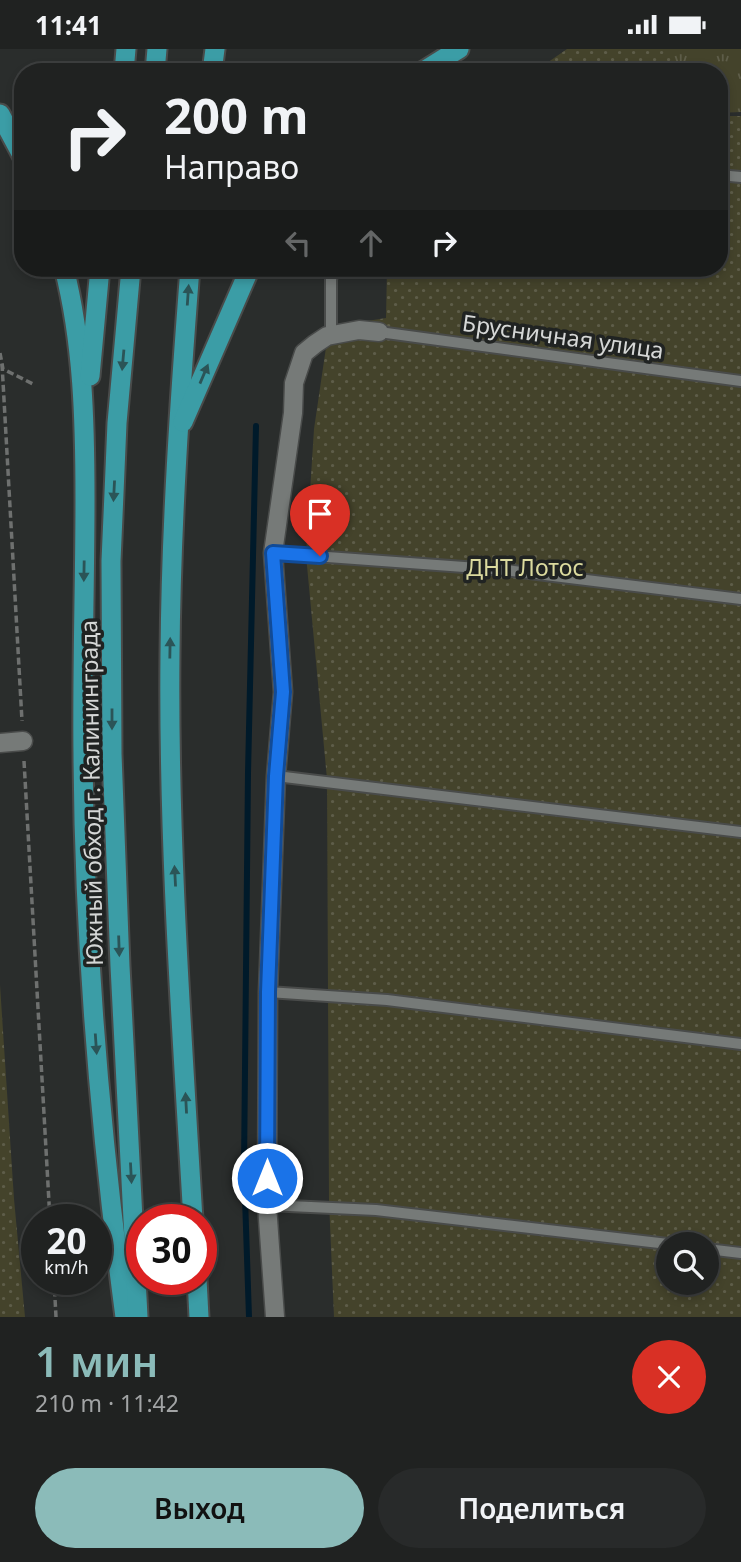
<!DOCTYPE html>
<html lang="ru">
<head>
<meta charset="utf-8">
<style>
	:root { --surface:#202221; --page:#282a2a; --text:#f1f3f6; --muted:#a2a4a5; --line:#3d3f3f; --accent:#8bbbb9 }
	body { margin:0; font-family:"Noto Sans",sans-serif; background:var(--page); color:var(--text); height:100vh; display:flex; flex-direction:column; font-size:26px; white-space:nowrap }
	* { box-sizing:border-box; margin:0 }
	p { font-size:23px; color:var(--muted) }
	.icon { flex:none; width:38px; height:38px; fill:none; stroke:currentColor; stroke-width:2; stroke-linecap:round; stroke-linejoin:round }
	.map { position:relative; height:1268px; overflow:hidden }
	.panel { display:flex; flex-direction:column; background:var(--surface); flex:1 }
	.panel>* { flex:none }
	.top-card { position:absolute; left:14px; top:14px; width:714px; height:214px; border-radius:28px; box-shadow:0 4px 10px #0003,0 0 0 2px var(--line); background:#202221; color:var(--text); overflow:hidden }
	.fabs { position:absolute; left:656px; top:1183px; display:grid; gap:14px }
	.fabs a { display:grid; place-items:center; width:63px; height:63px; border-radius:50%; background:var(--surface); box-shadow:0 4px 10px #0003,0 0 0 2px var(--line); font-size:35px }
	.speed { position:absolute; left:21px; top:1155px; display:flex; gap:14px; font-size:35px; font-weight:700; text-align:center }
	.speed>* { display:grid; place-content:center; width:91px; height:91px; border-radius:50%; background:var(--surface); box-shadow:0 4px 10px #0003,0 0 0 2px var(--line); line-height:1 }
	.speed small { font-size:18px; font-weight:400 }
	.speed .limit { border:10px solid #d22; background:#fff; color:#111 }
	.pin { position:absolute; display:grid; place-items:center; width:60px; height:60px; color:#fff; margin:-72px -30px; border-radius:50% 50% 50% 0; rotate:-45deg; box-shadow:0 0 7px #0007 }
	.pin .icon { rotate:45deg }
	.me { position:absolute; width:77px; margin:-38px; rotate:0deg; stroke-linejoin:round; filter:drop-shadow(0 0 5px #0008) }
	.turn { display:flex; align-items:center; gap:24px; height:147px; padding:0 35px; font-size:32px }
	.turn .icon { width:91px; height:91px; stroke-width:2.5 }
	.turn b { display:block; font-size:49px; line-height:60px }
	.lanes { display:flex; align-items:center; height:66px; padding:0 35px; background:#0003; justify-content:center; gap:35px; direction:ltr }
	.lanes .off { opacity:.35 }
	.round { display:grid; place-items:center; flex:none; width:74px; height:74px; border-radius:37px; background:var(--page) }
	.headline { display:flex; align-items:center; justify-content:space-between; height:119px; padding:0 35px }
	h1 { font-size:42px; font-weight:600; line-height:52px; color:var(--accent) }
	.cta { display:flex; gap:14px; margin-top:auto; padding:14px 35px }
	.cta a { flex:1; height:80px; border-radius:42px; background:var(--accent); color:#111; font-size:28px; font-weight:600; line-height:80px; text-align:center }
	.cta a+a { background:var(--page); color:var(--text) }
	.status { display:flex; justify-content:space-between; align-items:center; height:49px; padding:0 35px; background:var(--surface); direction:ltr }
	.status svg { height:19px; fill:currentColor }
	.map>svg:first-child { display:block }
	.grass { fill:url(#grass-tufts) }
	.garden { fill:url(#garden-dots); fill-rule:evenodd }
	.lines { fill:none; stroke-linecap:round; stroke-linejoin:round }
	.stream { stroke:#001a2a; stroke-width:6 }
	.service-casing { stroke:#494b4a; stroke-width:14 }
	.minor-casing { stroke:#494b4a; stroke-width:21 }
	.trunk-casing { stroke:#494b4a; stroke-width:23 }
	.path { stroke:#6e706f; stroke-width:3.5; stroke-dasharray:7 3.5; stroke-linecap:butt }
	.service { stroke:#767a78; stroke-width:10 }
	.minor { stroke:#767a78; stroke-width:18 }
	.trunk { stroke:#3b9da6; stroke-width:19 }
	.oneway { fill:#2b5457 }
	.route-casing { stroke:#114b97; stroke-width:18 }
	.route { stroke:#1a73e8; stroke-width:12 }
	.labels { text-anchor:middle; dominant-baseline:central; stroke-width:7; stroke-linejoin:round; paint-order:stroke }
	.street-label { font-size:23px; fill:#d5d7d6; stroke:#202322 }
	.park-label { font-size:23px; fill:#dbda9e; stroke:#202322 }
</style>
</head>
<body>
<div class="status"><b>11:41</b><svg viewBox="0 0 49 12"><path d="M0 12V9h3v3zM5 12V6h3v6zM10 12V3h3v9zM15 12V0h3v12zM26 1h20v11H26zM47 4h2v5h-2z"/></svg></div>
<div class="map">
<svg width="741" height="1268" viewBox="0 0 741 1268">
	<defs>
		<pattern id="grass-tufts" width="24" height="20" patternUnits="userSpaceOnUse" patternTransform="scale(1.75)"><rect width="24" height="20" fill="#44432b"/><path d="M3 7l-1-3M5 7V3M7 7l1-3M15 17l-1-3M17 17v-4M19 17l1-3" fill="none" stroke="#5e5d49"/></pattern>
		<pattern id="garden-dots" width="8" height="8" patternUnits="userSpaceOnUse" patternTransform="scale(1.75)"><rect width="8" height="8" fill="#44432b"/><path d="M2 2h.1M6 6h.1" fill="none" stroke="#5e5d49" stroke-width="1.8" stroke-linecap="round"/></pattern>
	</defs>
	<rect width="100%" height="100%" fill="#2a2d2c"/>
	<!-- grass -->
	<path class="grass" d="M670 0H741V63L719 64V23H671Z"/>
	<!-- garden -->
	<g class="garden">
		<path d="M567 0H671V23H534Z"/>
		<path d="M719 67H741V1268H334L329 1152 327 730 306 506 314 380 329 278 386 269 387 219H719ZM668 1195H707V1234H668Z"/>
		<path d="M0 936 14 1150 25 1268H0Z"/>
	</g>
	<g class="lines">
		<!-- stream -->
		<path class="stream" d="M249 1268 244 1119 248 724 256 377"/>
		<!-- service casing -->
		<g class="service-casing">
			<g id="service">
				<path d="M719 126 741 128"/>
				<path d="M379 283 741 332"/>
				<path d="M331 286V230L335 219"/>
				<path d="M273 504 505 521 741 550"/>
				<path d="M276 727 741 783"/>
				<path d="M268 943 387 951 741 995"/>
				<path d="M267 1156 376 1161 668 1195"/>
				<path d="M707 1200 741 1204"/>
			</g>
		</g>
		<!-- minor casing -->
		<g class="minor-casing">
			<g id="minor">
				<path d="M0 694 23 692"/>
				<path d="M275 1268 267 1156 268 943 276 727 283 643 273 504 293 364 294 334 304 304 315 295 327 287 359 281 379 283"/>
			</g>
		</g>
		<!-- trunk casing -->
		<g class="trunk-casing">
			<g id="trunk">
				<path d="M124 23 126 0"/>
				<path d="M155 23 157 0"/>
				<path d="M212 23 215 0"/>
				<path d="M422 23 459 0"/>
				<path d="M0 65 23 108"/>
				<path d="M64 219C83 294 85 372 85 450 85 535 82 619 83 704 84 892 100 1081 125 1268"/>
				<path d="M131 219 117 374 114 444 111 512 112 705 120 917 138 1268"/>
				<path d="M190 219C180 347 171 476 170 605 168 793 182 983 193 1171"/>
				<path d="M90 327 100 219"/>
				<path d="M183 373 250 219"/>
				<path d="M197 1230 199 1268"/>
			</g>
		</g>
		<!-- path -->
		<g class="path">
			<path d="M0 304 3 320 33 335"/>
			<path d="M2 315 22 672"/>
			<path d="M24 712 50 1171"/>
			<path d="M54 1230 56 1268"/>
		</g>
		<!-- service -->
		<use href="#service" class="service"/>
		<!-- minor -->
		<use href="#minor" class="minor"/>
		<!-- trunk -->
		<use href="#trunk" class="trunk"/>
	</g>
	<!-- one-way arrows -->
	<defs><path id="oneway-solid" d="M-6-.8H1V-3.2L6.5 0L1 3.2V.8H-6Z" transform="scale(1.75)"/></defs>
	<g class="oneway">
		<use href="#oneway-solid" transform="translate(188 246) rotate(-86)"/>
		<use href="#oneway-solid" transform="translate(123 311) rotate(95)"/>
		<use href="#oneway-solid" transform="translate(204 325) rotate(-67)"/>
		<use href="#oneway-solid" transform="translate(114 442) rotate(93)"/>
		<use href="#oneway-solid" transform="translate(84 522) rotate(91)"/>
		<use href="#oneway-solid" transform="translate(170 599) rotate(-89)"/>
		<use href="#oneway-solid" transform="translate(112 670) rotate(90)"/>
		<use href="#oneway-solid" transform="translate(175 827) rotate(-93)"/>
		<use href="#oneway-solid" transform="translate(119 897) rotate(88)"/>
		<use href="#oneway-solid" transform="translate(96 995) rotate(86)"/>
		<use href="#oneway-solid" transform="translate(186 1054) rotate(-93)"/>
		<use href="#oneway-solid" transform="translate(131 1124) rotate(87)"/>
	</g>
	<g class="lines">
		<!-- route casing -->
		<g class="route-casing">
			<path id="route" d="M267 1129 268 943 276 727 283 643 273 504 320 507"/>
		</g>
		<!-- route -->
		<use href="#route" class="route"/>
	</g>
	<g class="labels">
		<!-- street labels -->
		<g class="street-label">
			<text transform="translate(563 287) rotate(8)">Брусничная улица</text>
			<text transform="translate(91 744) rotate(-91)">Южный обход г. Калининграда</text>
		</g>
		<!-- park labels -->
		<g class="park-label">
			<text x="525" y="518">ДНТ Лотос</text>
		</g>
	</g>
</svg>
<div class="fabs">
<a><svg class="icon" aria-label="search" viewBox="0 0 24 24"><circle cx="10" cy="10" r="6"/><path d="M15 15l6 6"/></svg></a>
</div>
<div class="speed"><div>20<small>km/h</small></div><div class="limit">30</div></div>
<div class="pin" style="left:320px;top:507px;background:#d93025"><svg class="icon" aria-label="arrive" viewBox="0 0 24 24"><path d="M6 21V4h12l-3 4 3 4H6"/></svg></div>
<svg class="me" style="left:267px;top:1129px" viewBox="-20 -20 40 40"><circle r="17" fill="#1a73e8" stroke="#fff" stroke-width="3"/><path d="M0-11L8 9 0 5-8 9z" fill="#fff"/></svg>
<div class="top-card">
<div class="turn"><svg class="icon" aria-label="right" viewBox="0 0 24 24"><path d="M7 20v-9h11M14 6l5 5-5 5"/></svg><div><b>200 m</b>Направо</div></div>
<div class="lanes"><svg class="icon off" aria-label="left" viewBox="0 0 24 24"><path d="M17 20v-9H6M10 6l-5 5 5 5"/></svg><svg class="icon off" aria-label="ahead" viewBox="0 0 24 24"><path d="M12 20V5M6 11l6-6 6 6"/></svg><svg class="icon" aria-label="right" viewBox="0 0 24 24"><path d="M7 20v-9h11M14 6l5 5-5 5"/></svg></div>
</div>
</div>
<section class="panel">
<div class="headline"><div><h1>1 мин</h1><p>210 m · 11:42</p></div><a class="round" style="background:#d93025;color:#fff"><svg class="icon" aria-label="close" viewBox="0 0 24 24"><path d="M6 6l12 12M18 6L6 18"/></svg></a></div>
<div class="cta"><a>Выход</a><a>Поделиться</a></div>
</section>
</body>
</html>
